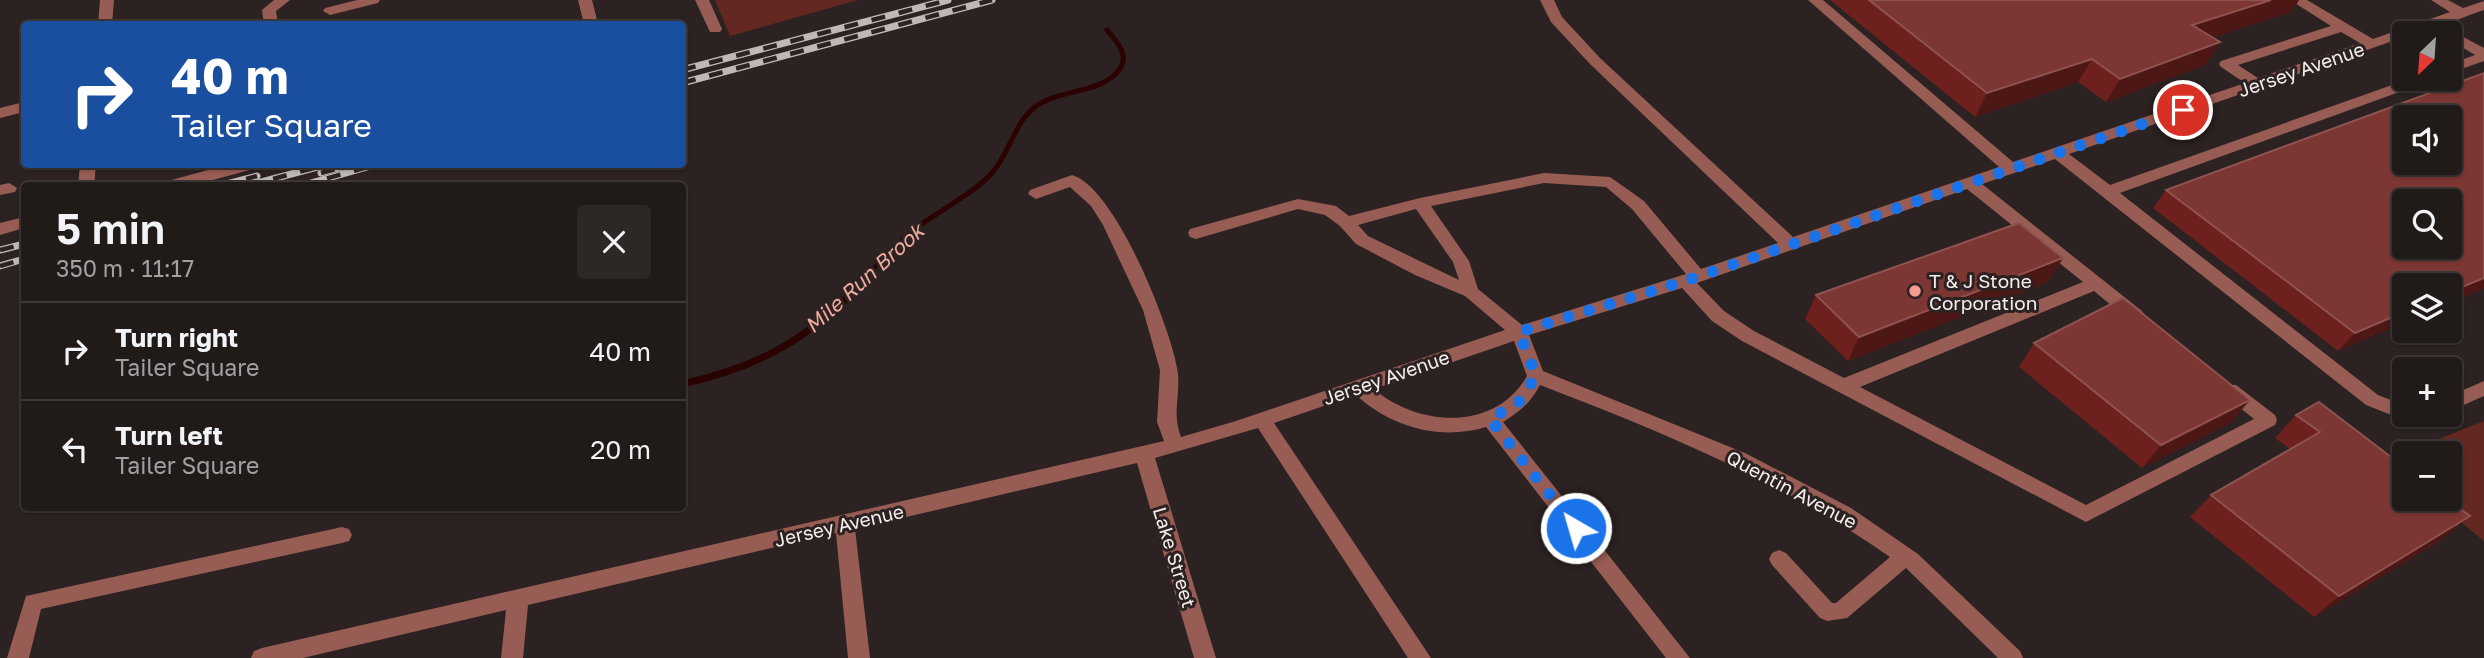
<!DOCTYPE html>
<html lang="en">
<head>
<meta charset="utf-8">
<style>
	:root { --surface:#201a19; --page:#2d2726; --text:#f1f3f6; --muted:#a2a1a2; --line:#3d3838 }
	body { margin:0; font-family:"Golos Text",sans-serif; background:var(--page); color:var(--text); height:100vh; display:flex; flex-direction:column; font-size:26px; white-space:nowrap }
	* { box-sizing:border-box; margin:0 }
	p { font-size:23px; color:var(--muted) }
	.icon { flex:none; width:38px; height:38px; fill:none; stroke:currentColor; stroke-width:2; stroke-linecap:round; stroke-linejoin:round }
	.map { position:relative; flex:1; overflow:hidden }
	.panel { position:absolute; left:21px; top:182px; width:665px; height:329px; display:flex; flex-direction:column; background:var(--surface); border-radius:7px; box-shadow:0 2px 5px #0004,0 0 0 2px var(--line) }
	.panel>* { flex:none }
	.guide { position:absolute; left:21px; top:21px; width:665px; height:147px; border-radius:7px; box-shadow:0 2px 5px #0004,0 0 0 2px var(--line); background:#1a4fa0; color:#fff; overflow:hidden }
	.needle { width:46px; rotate:205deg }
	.controls { position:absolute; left:2392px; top:21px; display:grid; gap:14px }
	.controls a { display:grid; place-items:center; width:70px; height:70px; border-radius:7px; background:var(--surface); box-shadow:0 2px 5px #0004,0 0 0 2px var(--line); font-size:35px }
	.pin { position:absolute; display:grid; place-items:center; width:60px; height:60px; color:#fff; margin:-30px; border:4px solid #fff; border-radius:50%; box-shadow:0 2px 7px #0007 }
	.me { position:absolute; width:77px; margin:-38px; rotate:322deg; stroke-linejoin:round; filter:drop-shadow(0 0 5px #0008) }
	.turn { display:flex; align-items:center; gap:24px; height:147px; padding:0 35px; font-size:32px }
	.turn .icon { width:91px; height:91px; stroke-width:2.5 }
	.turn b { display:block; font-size:49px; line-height:60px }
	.round { display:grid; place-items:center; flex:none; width:74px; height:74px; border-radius:7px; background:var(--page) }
	.headline { display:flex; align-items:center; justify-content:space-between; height:119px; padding:0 35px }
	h1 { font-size:42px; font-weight:600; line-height:52px }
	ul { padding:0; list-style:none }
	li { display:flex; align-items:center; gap:21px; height:98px; padding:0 35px; border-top:2px solid var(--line) }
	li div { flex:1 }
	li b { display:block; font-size:26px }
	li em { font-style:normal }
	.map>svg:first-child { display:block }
	.green { fill:#632822 }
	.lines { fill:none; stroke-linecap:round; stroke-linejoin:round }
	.stream-far1 { stroke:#2a0201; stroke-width:5 }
	.stream { stroke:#2a0201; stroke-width:7 }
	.minor { fill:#975c54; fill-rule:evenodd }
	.rail-casing { stroke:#bfb8b7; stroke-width:7 }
	.rail { stroke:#2b2221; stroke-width:4.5; stroke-dasharray:14; stroke-linecap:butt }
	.wall { fill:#6d201d }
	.shaded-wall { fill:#4d1715 }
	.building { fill:#7c3633; stroke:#8e5350; stroke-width:2; fill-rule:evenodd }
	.route { stroke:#1a73e8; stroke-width:12; stroke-dasharray:0 21.6 }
	.poi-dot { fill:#f59c90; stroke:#2b2221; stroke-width:2.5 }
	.labels { text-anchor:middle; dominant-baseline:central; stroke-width:6; stroke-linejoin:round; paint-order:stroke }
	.street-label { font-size:19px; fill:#f4eeed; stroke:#2b2221 }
	.poi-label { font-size:19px; fill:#f4eeed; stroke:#2b2221; text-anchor:start }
	.water-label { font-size:21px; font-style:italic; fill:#f2aa9f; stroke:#2b2221 }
</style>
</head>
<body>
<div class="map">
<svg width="2484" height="658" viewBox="0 0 2484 658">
	<rect width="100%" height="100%" fill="#2b2221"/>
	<!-- green -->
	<g class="green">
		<path d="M715 0H858L730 36Z"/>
		<path d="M2484 421V541L2433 499H2450V453H2404V475L2386 460Z"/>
	</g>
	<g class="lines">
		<!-- stream-far1 -->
		<path class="stream-far1" d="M851 293C872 272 891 248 915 229 938 211 972 195 992 173 1010 153 1014 123 1035 107 1059 88 1104 95 1121 67 1129 53 1115 40 1107 30"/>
		<!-- stream -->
		<path class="stream" d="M682 384C753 368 801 344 853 292"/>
		<!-- minor -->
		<g class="minor">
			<path d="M100 0H114L112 24H98Z"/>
			<path d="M274 0H290L276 11 278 24H264L262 10Z"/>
			<path d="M357 0H380L378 3 330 15 323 11 325 8Z"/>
			<path d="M578 0H592L598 24H584Z"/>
			<path d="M695 0H709L722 29 720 32H710Z"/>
			<path d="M1540 0H1554L1562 17 1600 58 1793 237 1999 167 1808 0H1823L2013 162 2245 83 2221 67 2219 64 2221 61 2331 26 2290 0H2307L2373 39 2450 12 2431 0H2448L2463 8 2484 1V10C2459 18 2431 33 2404 33V37L2069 154 2110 185 2409 79H2429L2427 82 2120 193 2378 395 2404 405V415H2412L2404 420 2366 405 2055 159 1982 184 2142 311 2145 316 2142 321H2130L2094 291 1860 387 2086 505 2254 419 2224 395 2221 390 2224 385H2236L2275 415 2277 420 2275 425 2086 522 1742 341 1712 321 1682 288 1529 335 1543 371 1745 453 1851 508 1918 554 2020 651 2023 658H1998L1906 568 1847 618 1827 621 1820 618 1772 565 1769 559 1772 553 1779 550 1786 553 1832 603H1836L1890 557C1781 481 1663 432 1540 385 1531 402 1520 412 1503 422L1690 658H1666L1486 427C1440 441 1391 427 1356 395L1274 423 1431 658H1408L1258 428 1155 458 1216 658H1194L1137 463 855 529 870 658H848L836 533 528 605 523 658H501L506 610 303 658H251L254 651 262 648 1164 441 1157 422 1160 370 1143 310 1103 225 1091 206 1070 187 1036 199 1028 194 1030 190 1072 175C1115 187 1170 326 1177 368 1182 392 1171 412 1181 437L1236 421 1505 330 1465 296 1415 275 1356 244 1340 226 1325 215 1298 209 1196 239 1190 237 1188 233 1190 229 1298 199 1336 206 1349 216 1420 198 1544 173 1610 177 1644 201 1701 269 1778 243 1590 64 1551 22ZM2341 32 2360 43 2258 78 2238 65ZM1544 183 1606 187 1632 209 1686 274 1522 325 1478 289 1469 261 1431 206ZM1967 189 2083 282 1844 378 1754 331 1724 311 1697 283ZM1416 209 1453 262 1459 280 1368 236 1358 225ZM1514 341 1527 376C1495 432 1418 427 1374 389Z"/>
			<path d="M2450 30 2484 48V61L2450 73V64L2475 55 2450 40V33H2443Z"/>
			<path d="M24 102V112L0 118V108Z"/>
			<path d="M80 164H96L94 186H78Z"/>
			<path d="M230 164H258L257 168 191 186H162L164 182Z"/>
			<path d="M9 183 17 188 15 192 0 195V185Z"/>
			<path d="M24 217V228L0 235V223Z"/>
			<path d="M2484 381V396L2450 411V396Z"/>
			<path d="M342 527 349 529 352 535 349 541 342 543 41 609 29 658H7L26 596Z"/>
		</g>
		<!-- rail casing -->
		<g class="rail-casing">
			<g id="rail">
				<path d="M682 70 948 0"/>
				<path d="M682 83 992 0"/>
				<path d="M321 173 353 164"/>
				<path d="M219 186 257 176"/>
				<path d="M246 186 329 164"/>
				<path d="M300 186 378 164"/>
				<path d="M0 250 24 244"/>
				<path d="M0 266 24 259"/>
			</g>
		</g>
		<!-- rail -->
		<use href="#rail" class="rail"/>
	</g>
	<!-- wall -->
	<g class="wall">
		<path d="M1830 0H2299L2291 12 2213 37 2220 42 2205 65 2106 102 2078 82 1975 117Z"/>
		<path d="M2484 73V288L2450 303V285L2338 351 2153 208 2166 190Z"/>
		<path d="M2063 258 2048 282 1848 361 1805 319 1816 295Z"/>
		<path d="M2034 343 2250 400 2230 423 2142 468 2019 367Z"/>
		<path d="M2319 402 2443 539 2314 617 2190 517 2211 495 2290 449 2275 438 2296 415Z"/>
	</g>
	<!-- shaded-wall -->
	<g class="shaded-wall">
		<path d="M2271 0H2299L2291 12 2178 49 2192 25Z"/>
		<path d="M2220 42 2205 65 2106 102 2120 79Z"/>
		<path d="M2092 59 2078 82 1975 117 1987 93Z"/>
		<path d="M2063 258 2048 282 1848 361 1859 337Z"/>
		<path d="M2484 278V288L2450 303V292Z"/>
		<path d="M2404 312V323L2338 351 2355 333Z"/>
		<path d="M2250 400 2230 423 2142 468 2161 445Z"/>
		<path d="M2470 516 2443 539 2314 617 2339 596Z"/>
	</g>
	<!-- building -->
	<g class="building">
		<path d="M1869 0H2271L2192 25 2220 42 2120 79 2092 59 1987 93Z"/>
		<path d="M2484 73V278L2450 292V285H2404V312L2355 333 2166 190ZM2404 117H2450V163H2404ZM2404 201H2450V247H2404Z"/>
		<path d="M2019 223 2063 258 1859 337 1816 295Z"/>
		<path d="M2123 298 2250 400 2161 445 2034 343Z"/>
		<path d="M2319 402 2404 467V499H2446L2470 516 2339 596 2211 495 2320 432 2296 415Z"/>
	</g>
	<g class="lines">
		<!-- route -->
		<path class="route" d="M1576 528 1490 419 1518 403 1536 376 1519 332 1685 281 2183 110"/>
	</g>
	<!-- markers -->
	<circle class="poi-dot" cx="1915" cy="291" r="7"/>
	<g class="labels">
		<!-- street labels -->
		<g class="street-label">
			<text transform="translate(2301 69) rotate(-19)">Jersey Avenue</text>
			<text transform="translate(1386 377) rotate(-19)">Jersey Avenue</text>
			<text transform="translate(1792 489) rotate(28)">Quentin Avenue</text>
			<text transform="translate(839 525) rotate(-13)">Jersey Avenue</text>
			<text transform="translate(1175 557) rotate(73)">Lake Street</text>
		</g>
		<!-- poi labels -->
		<g class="poi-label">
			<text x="1929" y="280">T &amp; J Stone<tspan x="1929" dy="22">Corporation</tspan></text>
		</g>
		<!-- water labels -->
		<g class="water-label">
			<text transform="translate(864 278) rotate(-42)">Mile Run Brook</text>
		</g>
	</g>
</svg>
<div class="controls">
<a><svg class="needle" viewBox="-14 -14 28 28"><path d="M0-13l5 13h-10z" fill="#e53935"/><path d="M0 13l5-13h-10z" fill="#a2a1a2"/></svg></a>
<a><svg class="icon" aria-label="sound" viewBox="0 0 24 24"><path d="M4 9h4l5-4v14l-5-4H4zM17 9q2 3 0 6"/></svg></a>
<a><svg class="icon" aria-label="search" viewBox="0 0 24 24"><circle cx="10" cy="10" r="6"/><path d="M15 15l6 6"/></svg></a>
<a><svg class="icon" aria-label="layers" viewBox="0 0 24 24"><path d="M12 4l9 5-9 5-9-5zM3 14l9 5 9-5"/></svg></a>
<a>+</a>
<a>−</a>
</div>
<div class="pin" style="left:2183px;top:110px;background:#d93025"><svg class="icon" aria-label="arrive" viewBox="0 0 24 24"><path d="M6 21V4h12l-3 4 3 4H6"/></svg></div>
<svg class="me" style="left:1576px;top:528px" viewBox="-20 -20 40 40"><circle r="17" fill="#1a73e8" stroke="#fff" stroke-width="3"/><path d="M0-11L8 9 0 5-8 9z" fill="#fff"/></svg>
<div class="guide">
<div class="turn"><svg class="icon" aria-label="right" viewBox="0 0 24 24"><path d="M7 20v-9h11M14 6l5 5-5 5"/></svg><div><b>40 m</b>Tailer Square</div></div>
</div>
<section class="panel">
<div class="headline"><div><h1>5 min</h1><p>350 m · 11:17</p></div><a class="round"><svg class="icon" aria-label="close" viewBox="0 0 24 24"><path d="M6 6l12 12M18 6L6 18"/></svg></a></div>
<ul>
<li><svg class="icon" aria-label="right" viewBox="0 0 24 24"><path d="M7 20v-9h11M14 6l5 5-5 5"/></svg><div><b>Turn right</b><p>Tailer Square</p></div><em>40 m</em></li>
<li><svg class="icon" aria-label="left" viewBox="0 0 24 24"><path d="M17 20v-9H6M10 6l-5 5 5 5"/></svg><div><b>Turn left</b><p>Tailer Square</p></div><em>20 m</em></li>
</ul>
</section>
</div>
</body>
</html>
